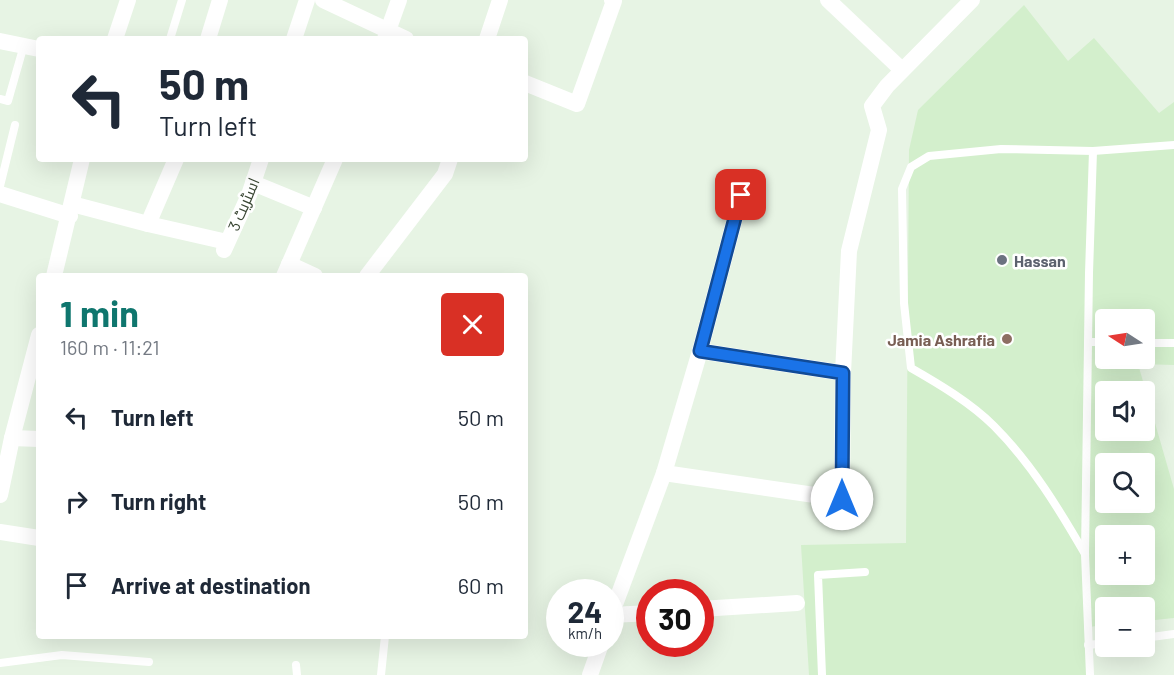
<!DOCTYPE html>
<html lang="en">
<head>
<meta charset="utf-8">
<style>
	:root { --surface:#fff; --page:#f2f2f3; --text:#1f2937; --muted:#747a83; --accent:#0f766e }
	body { margin:0; font-family:Barlow,Cairo,sans-serif; background:var(--page); color:var(--text); height:100vh; display:flex; flex-direction:column; font-size:22px; white-space:nowrap }
	* { box-sizing:border-box; margin:0 }
	p { font-size:20px; color:var(--muted) }
	.icon { flex:none; width:33px; height:33px; fill:none; stroke:currentColor; stroke-width:2; stroke-linecap:round; stroke-linejoin:round }
	.map { position:relative; flex:1; overflow:hidden }
	.sheet { position:absolute; left:36px; top:273px; width:492px; height:366px; display:flex; flex-direction:column; background:var(--surface); border-radius:6px; box-shadow:0 6px 24px #0002 }
	.sheet>* { flex:none }
	.hud { position:absolute; left:36px; top:36px; width:492px; height:126px; border-radius:6px; box-shadow:0 6px 24px #0002; background:#fff; color:var(--text); overflow:hidden }
	.needle { width:39px; rotate:282deg }
	.controls { position:absolute; left:1095px; top:309px; display:grid; gap:12px }
	.controls a { display:grid; place-items:center; width:60px; height:60px; border-radius:6px; background:var(--surface); box-shadow:0 6px 24px #0002; font-size:30px }
	.speed { position:absolute; left:546px; top:579px; display:flex; gap:12px; font-size:30px; font-weight:700; text-align:center }
	.speed>* { display:grid; place-content:center; width:78px; height:78px; border-radius:50%; background:var(--surface); box-shadow:0 6px 24px #0002; line-height:1 }
	.speed small { font-size:15px; font-weight:400 }
	.speed .limit { border:9px solid #d22; background:#fff; color:#111 }
	.pin { position:absolute; display:grid; place-items:center; width:51px; height:51px; color:#fff; margin:-26px; border-radius:12px; box-shadow:0 3px 9px #0006 }
	.me { position:absolute; width:66px; margin:-33px; rotate:0deg; stroke-linejoin:round; filter:drop-shadow(0 0 4px #0008) }
	.turn { display:flex; align-items:center; gap:21px; height:126px; padding:0 24px; font-size:27px }
	.turn .icon { width:78px; height:78px; stroke-width:2.5 }
	.turn b { display:block; font-size:42px; line-height:51px }
	.round { display:grid; place-items:center; flex:none; width:63px; height:63px; border-radius:6px; background:var(--page) }
	.head { display:flex; align-items:center; justify-content:space-between; height:102px; padding:0 24px }
	h1 { font-size:36px; font-weight:700; line-height:45px; color:var(--accent) }
	ul { padding:0; list-style:none }
	li { display:flex; align-items:center; gap:18px; height:84px; padding:0 24px }
	li div { flex:1 }
	li b { display:block; font-size:22px }
	li em { font-style:normal }
	.map>svg:first-child { display:block }
	.education { fill:#d3efcc; fill-rule:evenodd }
	.lines { fill:none; stroke-linecap:round; stroke-linejoin:round }
	.lane { stroke:#fff; stroke-width:8 }
	.street { stroke:#fff; stroke-width:16 }
	.route-casing { stroke:#114b97; stroke-width:15 }
	.route { stroke:#1a73e8; stroke-width:10 }
	.worship-dot { fill:#6b7280; stroke:#fff; stroke-width:2 }
	.education-dot { fill:#8d6e63; stroke:#fff; stroke-width:2 }
	.labels { text-anchor:middle; dominant-baseline:central; stroke-width:5; stroke-linejoin:round; paint-order:stroke }
	.street-label { font-size:16px; fill:#394633; stroke:#fff }
	.worship-label { font-size:16px; font-weight:bold; fill:#5b616d; stroke:#fff; text-anchor:start }
	.education-label { font-size:16px; font-weight:bold; fill:#785e54; stroke:#fff; text-anchor:end }
</style>
</head>
<body>
<div class="map">
<svg width="1174" height="675" viewBox="0 0 1174 675">
	<rect width="100%" height="100%" fill="#e7f4e4"/>
	<!-- education -->
	<path class="education" d="M1024 5 1068 61 1094 38 1159 113 1174 102V365L1138 364 1174 489V618L1145 621 1144 608H1106L1105 625 1088 627 1091 675H809L801 545 906 543 909 150 918 110ZM1106 320H1144V358H1106ZM1106 392H1144V430H1106ZM1106 464H1144V502H1106ZM1106 536H1144V574H1106Z"/>
	<g class="lines">
		<!-- lane -->
		<g class="lane">
			<path d="M170 39 182 0"/>
			<path d="M0 99 8 101 24 45"/>
			<path d="M0 186 15 125"/>
			<path d="M1089 342H1106"/>
			<path d="M1144 343H1174"/>
			<path d="M1085 554C1059 509 1031 463 994 426 971 403 939 384 911 368L904 303 902 189 911 167 929 156 1001 149 1093 151 1174 145"/>
			<path d="M1144 638 1174 634"/>
			<path d="M1088 645 1106 643"/>
			<path d="M0 663 62 655 149 662"/>
			<path d="M296 665 297 675"/>
			<path d="M381 675 385 636"/>
			<path d="M822 675 818 575 865 572"/>
			<path d="M1090 675 1085 554 1089 273 1093 151"/>
		</g>
		<!-- street -->
		<g class="street">
			<path d="M323 0 406 39"/>
			<path d="M828 0 902 70"/>
			<path d="M115 39 128 0"/>
			<path d="M208 39 220 0"/>
			<path d="M294 39 307 0"/>
			<path d="M385 39 399 0"/>
			<path d="M487 39 500 0"/>
			<path d="M0 41 39 49"/>
			<path d="M525 83 577 104 614 1 612 0"/>
			<path d="M253 183 314 208"/>
			<path d="M0 194 70 216"/>
			<path d="M72 204 148 224 176 159"/>
			<path d="M148 224 227 242"/>
			<path d="M224 250 249 195 261 159"/>
			<path d="M289 264 315 276"/>
			<path d="M54 276 82 159"/>
			<path d="M284 276 335 159"/>
			<path d="M367 276 445 174 450 159"/>
			<path d="M700 351 843 373"/>
			<path d="M12 438 39 439"/>
			<path d="M664 473 842 499 843 373 849 251 879 130 872 106 887 86 972 0"/>
			<path d="M0 495 12 438 39 335"/>
			<path d="M0 532 39 538"/>
			<path d="M700 609 797 603"/>
			<path d="M612 615 650 613"/>
			<path d="M610 618 664 473 700 351 741 195"/>
			<path d="M590 675 601 644"/>
		</g>
	</g>
	<g class="lines">
		<!-- route casing -->
		<g class="route-casing">
			<path id="route" d="M741 195 700 351 843 373 842 499"/>
		</g>
		<!-- route -->
		<use href="#route" class="route"/>
	</g>
	<!-- markers -->
	<circle class="worship-dot" cx="1002" cy="260" r="6"/>
	<circle class="education-dot" cx="1007" cy="339" r="6"/>
	<g class="labels">
		<!-- street labels -->
		<g class="street-label">
			<text transform="translate(243 204) rotate(-67)">اسٹریٹ 3</text>
		</g>
		<!-- worship labels -->
		<g class="worship-label">
			<text x="1014" y="260">Hassan</text>
		</g>
		<!-- education labels -->
		<g class="education-label">
			<text x="995" y="339">Jamia Ashrafia</text>
		</g>
	</g>
</svg>
<div class="controls">
<a><svg class="needle" viewBox="-14 -14 28 28"><path d="M0-13l5 13h-10z" fill="#e53935"/><path d="M0 13l5-13h-10z" fill="#747a83"/></svg></a>
<a><svg class="icon" aria-label="sound" viewBox="0 0 24 24"><path d="M4 9h4l5-4v14l-5-4H4zM17 9q2 3 0 6"/></svg></a>
<a><svg class="icon" aria-label="search" viewBox="0 0 24 24"><circle cx="10" cy="10" r="6"/><path d="M15 15l6 6"/></svg></a>
<a>+</a>
<a>−</a>
</div>
<div class="speed"><div>24<small>km/h</small></div><div class="limit">30</div></div>
<div class="pin" style="left:741px;top:195px;background:#d93025"><svg class="icon" aria-label="arrive" viewBox="0 0 24 24"><path d="M6 21V4h12l-3 4 3 4H6"/></svg></div>
<svg class="me" style="left:842px;top:499px" viewBox="-20 -20 40 40"><circle r="19" fill="#fff"/><path d="M0-13L10 11 0 6-10 11z" fill="#1a73e8"/></svg>
<div class="hud">
<div class="turn"><svg class="icon" aria-label="left" viewBox="0 0 24 24"><path d="M17 20v-9H6M10 6l-5 5 5 5"/></svg><div><b>50 m</b>Turn left</div></div>
</div>
<section class="sheet">
<div class="head"><div><h1>1 min</h1><p>160 m · 11:21</p></div><a class="round" style="background:#d93025;color:#fff"><svg class="icon" aria-label="close" viewBox="0 0 24 24"><path d="M6 6l12 12M18 6L6 18"/></svg></a></div>
<ul>
<li><svg class="icon" aria-label="left" viewBox="0 0 24 24"><path d="M17 20v-9H6M10 6l-5 5 5 5"/></svg><div><b>Turn left</b></div><em>50 m</em></li>
<li><svg class="icon" aria-label="right" viewBox="0 0 24 24"><path d="M7 20v-9h11M14 6l5 5-5 5"/></svg><div><b>Turn right</b></div><em>50 m</em></li>
<li><svg class="icon" aria-label="arrive" viewBox="0 0 24 24"><path d="M6 21V4h12l-3 4 3 4H6"/></svg><div><b>Arrive at destination</b></div><em>60 m</em></li>
</ul>
</section>
</div>
</body>
</html>
